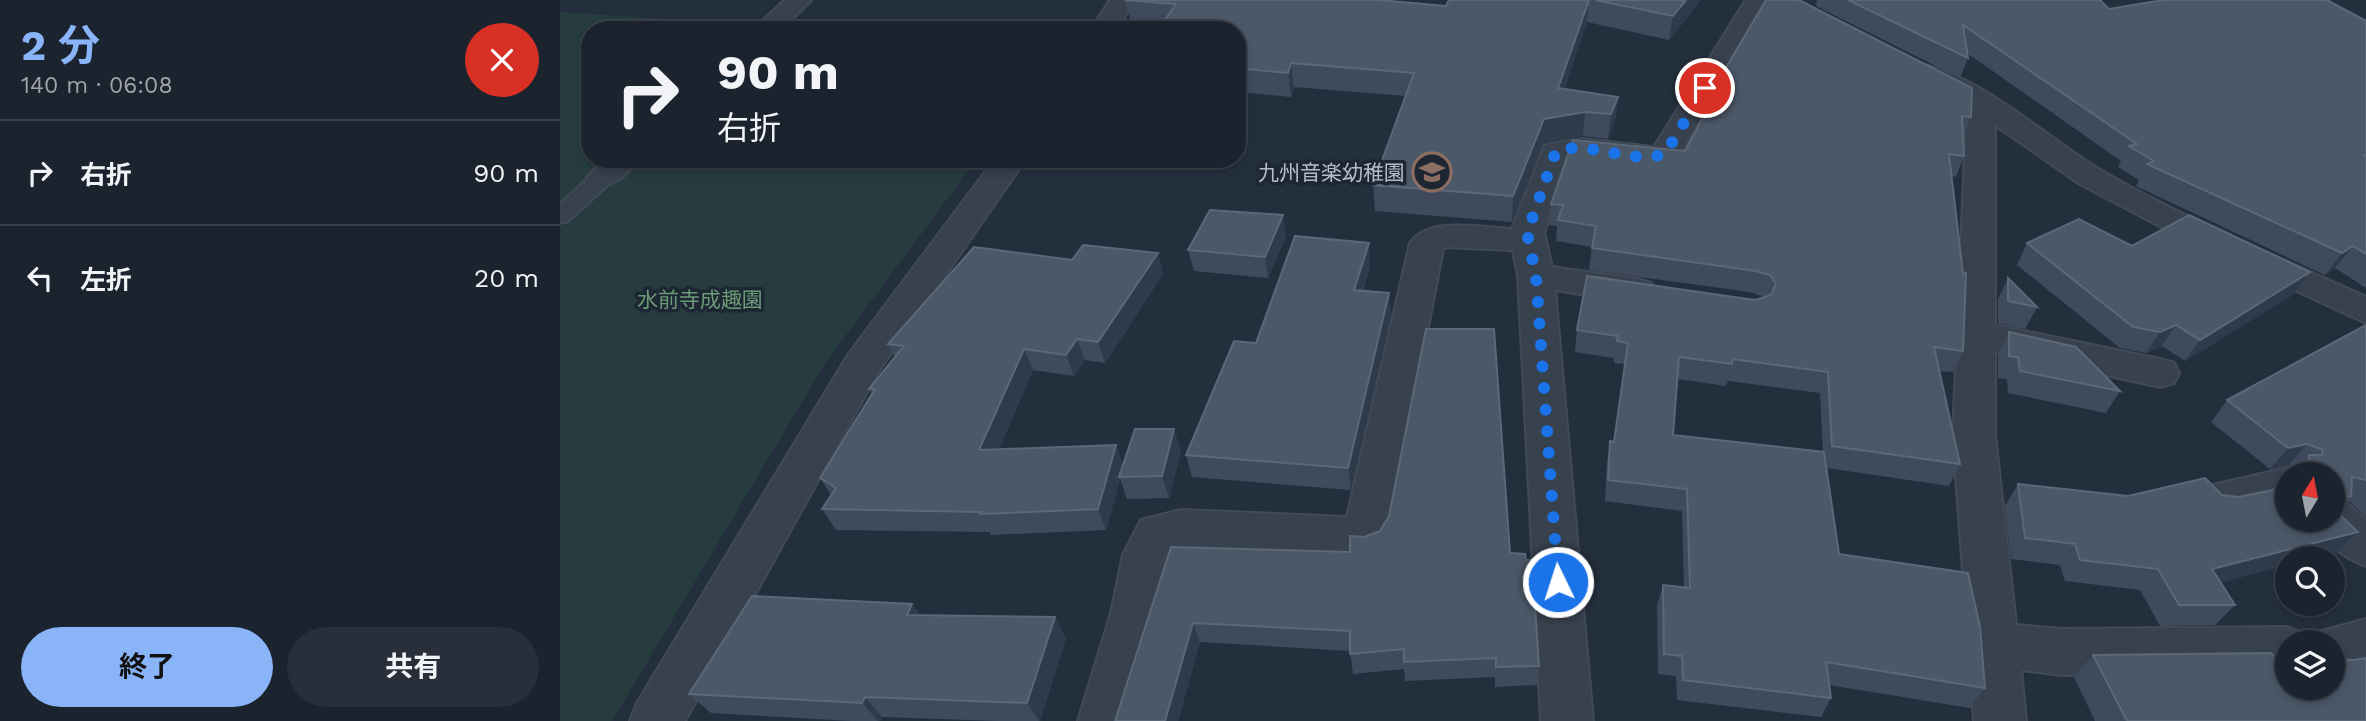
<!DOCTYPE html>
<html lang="ja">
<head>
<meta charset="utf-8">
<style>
	:root { --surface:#1b232e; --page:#282f3a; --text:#f1f3f6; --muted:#a0a4aa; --line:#39404a; --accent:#8ab4f8 }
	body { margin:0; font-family:"Work Sans","Noto Sans JP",sans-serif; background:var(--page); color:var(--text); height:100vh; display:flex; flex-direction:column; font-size:26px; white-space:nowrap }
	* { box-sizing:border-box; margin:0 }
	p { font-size:23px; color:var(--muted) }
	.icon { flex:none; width:38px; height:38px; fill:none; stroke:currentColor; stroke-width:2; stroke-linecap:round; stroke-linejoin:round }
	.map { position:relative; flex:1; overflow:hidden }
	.drawer { display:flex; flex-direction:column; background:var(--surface); width:560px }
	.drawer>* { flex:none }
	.top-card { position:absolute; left:21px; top:21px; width:665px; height:147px; border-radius:28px; box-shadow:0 4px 10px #0003,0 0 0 2px var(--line); background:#1b232e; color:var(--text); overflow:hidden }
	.needle { width:46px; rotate:10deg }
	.buttons { position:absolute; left:1715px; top:462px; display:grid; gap:14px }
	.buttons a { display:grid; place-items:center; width:70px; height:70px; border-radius:50%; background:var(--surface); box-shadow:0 4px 10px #0003,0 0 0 2px var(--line); font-size:35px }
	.pin { position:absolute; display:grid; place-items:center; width:60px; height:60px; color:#fff; margin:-30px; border:4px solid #fff; border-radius:50%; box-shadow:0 2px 7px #0007 }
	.me { position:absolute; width:77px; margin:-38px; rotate:356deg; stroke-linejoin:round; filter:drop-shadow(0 0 5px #0008) }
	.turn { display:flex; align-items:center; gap:24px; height:147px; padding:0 21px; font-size:32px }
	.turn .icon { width:91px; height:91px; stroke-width:2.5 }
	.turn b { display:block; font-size:49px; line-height:60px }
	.round { display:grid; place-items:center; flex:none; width:74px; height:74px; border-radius:37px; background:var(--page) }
	.summary { display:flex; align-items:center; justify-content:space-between; height:119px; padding:0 21px }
	h1 { font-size:42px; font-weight:700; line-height:52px; color:var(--accent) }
	.cta { display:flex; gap:14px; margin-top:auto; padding:14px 21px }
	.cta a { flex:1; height:80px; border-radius:42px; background:var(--accent); color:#111; font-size:28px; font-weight:700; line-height:80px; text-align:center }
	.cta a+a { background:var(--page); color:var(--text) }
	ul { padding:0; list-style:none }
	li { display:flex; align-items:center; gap:21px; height:105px; padding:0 21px; border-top:2px solid var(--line) }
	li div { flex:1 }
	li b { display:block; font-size:26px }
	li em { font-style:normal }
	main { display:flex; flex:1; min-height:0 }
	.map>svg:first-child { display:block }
	.green { fill:#263c3f }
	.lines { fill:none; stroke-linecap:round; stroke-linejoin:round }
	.service-casing { stroke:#414a57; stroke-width:4 }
	.minor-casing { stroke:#414a57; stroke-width:4 }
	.service { fill:#38414e; fill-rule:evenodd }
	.minor { fill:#38414e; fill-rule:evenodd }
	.wall { fill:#3f4b5c; fill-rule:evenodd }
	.shaded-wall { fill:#2f3b4b }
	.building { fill:#4b5868; stroke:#5c6777; stroke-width:2 }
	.route { stroke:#1a73e8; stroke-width:12; stroke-dasharray:0 21.6 }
	.labels { text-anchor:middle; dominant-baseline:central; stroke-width:7; stroke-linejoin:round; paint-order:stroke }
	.poi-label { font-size:21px; fill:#b4bcc9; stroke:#1d2633; text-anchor:end }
	.park-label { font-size:21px; fill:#6b9a76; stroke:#1d2633 }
</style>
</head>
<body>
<main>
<section class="drawer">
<div class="summary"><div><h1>2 分</h1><p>140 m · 06:08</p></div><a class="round" style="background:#d93025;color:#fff"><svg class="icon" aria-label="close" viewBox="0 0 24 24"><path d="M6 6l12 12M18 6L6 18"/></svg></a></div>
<ul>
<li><svg class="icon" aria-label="right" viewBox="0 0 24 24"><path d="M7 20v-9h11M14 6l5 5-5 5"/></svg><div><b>右折</b></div><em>90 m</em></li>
<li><svg class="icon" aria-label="left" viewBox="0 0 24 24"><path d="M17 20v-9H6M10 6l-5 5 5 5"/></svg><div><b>左折</b></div><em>20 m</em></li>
</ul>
<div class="cta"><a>終了</a><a>共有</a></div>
</section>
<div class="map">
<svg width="1806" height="721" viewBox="0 0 1806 721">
	<rect width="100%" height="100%" fill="#242f3e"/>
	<!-- green -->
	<path class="green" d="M0 12 272 30H30V159H417L266 362 52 721H0Z"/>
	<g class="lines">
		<!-- service casing -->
		<g class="service-casing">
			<path id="service" d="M43 171 51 172 54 177 51 182 8 221 0 223V204L35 172Z"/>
		</g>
		<!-- minor casing -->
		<g class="minor-casing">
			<g id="minor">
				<path d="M225 0H251L221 30H193Z"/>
				<path d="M550 0H574L557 30H531Z"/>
				<path d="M1186 0H1210L1116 160 1077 166 1009 158 984 233 992 267 1078 279 1091 283 1096 291 1091 299 1078 303 995 290 1033 721H981L958 276 953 250 886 247 883 249 828 536 821 549 805 555 612 548 599 613 570 721H518L551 613 563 555 581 520 621 510 787 517 850 243C868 216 923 228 952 229L985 145 1023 139 1094 147Z"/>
				<path d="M1365 65C1426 80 1488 139 1542 171 1626 220 1718 257 1806 297V323L1626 240 1520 184 1435 125V325L1600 359 1614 363 1619 373 1614 383 1600 387 1435 351V436L1456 625 1502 629 1727 627 1745 634 1748 642H1727V672L1502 675 1461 670 1466 721H1414L1393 436 1407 106 1355 79 1351 73 1355 67Z"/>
				<path d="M45 159H78C67 176 52 189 32 184L27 177Z"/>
				<path d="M435 159H466L318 372 125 721H70L77 703 288 355Z"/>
				<path d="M1727 468 1743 474H1727V502L1660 516 1644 511 1638 499 1644 487Z"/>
				<path d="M1773 500 1789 505 1806 520V566C1784 558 1762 541 1752 520H1773Z"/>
				<path d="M1806 619V664L1786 672 1773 671V642H1751L1755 633Z"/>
			</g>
		</g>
		<!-- service -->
		<use href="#service" class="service"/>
		<!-- minor -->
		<use href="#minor" class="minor"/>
	</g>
	<!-- wall -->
	<g class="wall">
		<path d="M565 0 886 6 889 0H1141L1109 40 1027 22 1004 89 1058 97 1055 122 1048 139 1023 136 983 144 952 222 815 211 813 185 846 96 734 87 731 97 677 92V30L571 23Z"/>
		<path d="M1257 0H1540L1549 9 1806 21V288L1775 268 1765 275 1576 186 1579 180 1558 167 1561 161 1407 53 1408 58 1400 78 1256 6Z"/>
		<path d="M1164 71 1411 117 1403 136 1404 156 1396 177 1391 176 1403 351 1393 372 1379 371 1400 464 1389 486 1267 468 1279 554 1425 688 1410 708 1269 685 1271 698 1261 717 1117 700 1116 676 1098 674 1097 605 1103 585 1124 587 1122 511 1045 501 1047 463 1050 441 1054 442 1065 364 1054 363V358L1015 352 1017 330 1195 300 1204 297 1190 292 1029 270 1032 247 996 241 997 226 989 225 991 204 1125 151 1161 83ZM1118 379 1166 386 1168 381 1260 393 1263 452 1113 435Z"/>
		<path d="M726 236 708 278 634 271 628 250Z"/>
		<path d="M809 243 810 265 803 291 829 293 831 314 791 490 632 477 626 455 696 343Z"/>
		<path d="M1467 243 1572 246 1750 272 1734 294 1625 361 1602 346 1586 353 1560 348 1457 265Z"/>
		<path d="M598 253 603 274 545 363 525 360 514 376 473 370 439 449 563 464 621 451 609 498 567 499 560 479 546 530 431 535 430 532 276 530 262 509 271 495 260 478 312 394 309 389 335 357 328 344 512 260Z"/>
		<path d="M1448 278 1477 307 1465 329 1438 323V299Z"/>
		<path d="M1806 325V517L1790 502H1786L1777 510 1780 515 1798 532 1776 553 1661 582 1675 605 1655 625 1600 626 1580 590 1505 581 1500 565 1451 559 1445 506 1458 484 1568 496 1662 495 1773 520V474H1732L1737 469 1728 466 1710 469 1651 422 1667 400Z"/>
		<path d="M1449 332 1560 391 1546 413 1448 393 1447 379 1438 378V354Z"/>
		<path d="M611 547 790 552 950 553 979 666 977 685 935 687V677L845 681 844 669 793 674 790 651 640 642 618 721Z"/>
		<path d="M352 604 360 615 506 638 480 721H438L322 717 320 721H291L151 713 129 694Z"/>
		<path d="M1533 655 1714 656 1795 660 1806 721H1535L1514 677Z"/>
	</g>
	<!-- shaded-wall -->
	<g class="shaded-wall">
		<path d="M1029 0 1027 22 997 113 998 88Z"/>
		<path d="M1126 0H1141L1109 40 1113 16Z"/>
		<path d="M731 63 734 87 731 97 728 73Z"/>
		<path d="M1058 97 1055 122 1048 139 1051 114Z"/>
		<path d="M1025 112 1023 136 983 144 952 222 953 196 984 119Z"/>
		<path d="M723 215 726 236 708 278 705 257Z"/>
		<path d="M809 243 810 265 796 312 794 290Z"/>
		<path d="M1793 246 1775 268 1765 275 1782 253Z"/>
		<path d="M598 253 603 274 545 363 538 342Z"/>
		<path d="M1750 272 1734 294 1625 361 1640 340Z"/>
		<path d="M829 293 831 314 791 490 788 468Z"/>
		<path d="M1616 325 1602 346 1586 353 1600 332Z"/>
		<path d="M517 339 525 360 514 376 506 355Z"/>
		<path d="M464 349 473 370 429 471 419 450Z"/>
		<path d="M614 429 621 451 609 498 602 476Z"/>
		<path d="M1747 444 1728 466 1710 469 1728 448Z"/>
		<path d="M556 445 564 466 559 477 560 479 546 530 538 509Z"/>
		<path d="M1798 532 1776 553 1754 558H1727V565L1633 590 1652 569Z"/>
		<path d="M352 604 367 625 347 615Z"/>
		<path d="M495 617 506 638 480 721H479L467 703Z"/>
		<path d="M633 623 640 642 618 721H605Z"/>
		<path d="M305 697 322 717 320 721H318L302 703Z"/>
	</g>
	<!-- building -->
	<g class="building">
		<path d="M565 0H819L886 6 889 0H1029L998 88 1058 97 1051 114 1025 112 984 119 953 196 813 185 854 73 731 63 728 73 677 68V30H598L616 4Z"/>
		<path d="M1035 0H1126L1113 16Z"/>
		<path d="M1206 0H1239L1412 88 1411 117 1402 116 1404 156 1389 154 1403 274 1406 273 1403 351 1374 347 1400 464 1272 446 1268 372 1173 359 1172 364 1119 357 1113 435 1264 452 1279 554 1408 573 1420 627 1425 688 1266 662 1271 698 1123 680 1122 656 1104 654 1103 585 1130 588 1127 489 1048 480 1050 441 1054 442 1068 343 1057 341 1058 336 1017 330 1027 276 1195 300 1211 295 1216 284 1210 275 1196 271 1032 248 1036 226 998 220 1003 205 991 204 1013 140 1125 151 1167 72 1164 71Z"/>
		<path d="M1288 0H1540L1549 9 1603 0H1767L1806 21V154L1804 155 1806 156V254L1793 246 1782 253 1587 164 1594 161 1569 146 1577 144 1403 25 1408 58Z"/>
		<path d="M650 210 723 215 705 257 628 250Z"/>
		<path d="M1629 215 1750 272 1640 340 1616 325 1600 332 1573 327 1467 243 1519 219 1572 246Z"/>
		<path d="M735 236 809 243 794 290 829 293 788 468 626 455 674 341 696 343Z"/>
		<path d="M523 245 598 253 538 342 517 339 506 355 464 349 419 450 556 445 538 509 420 514 421 512 262 509 276 488 260 478 315 389H309L344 346 328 344 414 247 512 260Z"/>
		<path d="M1448 278 1477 307 1448 301Z"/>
		<path d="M1806 325V480L1792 477 1791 496 1773 498V474H1762L1749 464V455H1762L1763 450 1747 444 1728 448 1667 400Z"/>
		<path d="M866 329H934L950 553 965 554 966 560H972L979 666 936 667V658L844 662V649L790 654V631L633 623 605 721H555L611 547 790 552V536L804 537 820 531 829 516Z"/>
		<path d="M1449 332 1516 347 1560 391 1460 371 1458 357 1449 356Z"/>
		<path d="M575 429H614L602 476 559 477Z"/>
		<path d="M1645 478 1662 495 1679 497 1727 487V520H1773V503L1780 515 1798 532 1652 569 1675 605H1619L1598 569 1520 560 1515 544 1465 538 1458 484 1568 496Z"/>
		<path d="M192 596 352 604 347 615 495 617 467 703 305 697 302 703 129 694Z"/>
		<path d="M1711 653 1714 656 1727 657V688H1773V659L1795 660 1806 658V721H1567L1533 655Z"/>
	</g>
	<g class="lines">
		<!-- route -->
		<path class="route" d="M998 582 976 276 967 233 996 151C1032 140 1068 165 1105 154L1145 88"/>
	</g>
	<!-- icons -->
	<defs>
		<g id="school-ring" transform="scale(2.0125)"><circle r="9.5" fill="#1d2633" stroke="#8d6e63" stroke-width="1.5"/><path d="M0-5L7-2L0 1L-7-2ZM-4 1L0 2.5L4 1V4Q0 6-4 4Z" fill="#8d6e63"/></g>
	</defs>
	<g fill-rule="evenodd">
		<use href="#school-ring" x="872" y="172"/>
	</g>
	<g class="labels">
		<!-- poi labels -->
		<g class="poi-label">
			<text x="845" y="172">九州音楽幼稚園</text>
		</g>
		<!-- park labels -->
		<g class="park-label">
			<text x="140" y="299">水前寺成趣園</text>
		</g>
	</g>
</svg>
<div class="buttons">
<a><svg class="needle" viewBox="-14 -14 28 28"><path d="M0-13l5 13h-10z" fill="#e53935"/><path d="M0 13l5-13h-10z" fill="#a0a4aa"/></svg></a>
<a><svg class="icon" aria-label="search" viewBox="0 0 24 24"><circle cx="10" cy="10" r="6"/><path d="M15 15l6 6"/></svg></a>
<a><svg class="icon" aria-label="layers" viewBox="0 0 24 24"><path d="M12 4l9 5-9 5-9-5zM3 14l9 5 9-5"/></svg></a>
</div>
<div class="pin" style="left:1145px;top:88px;background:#d93025"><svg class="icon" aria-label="arrive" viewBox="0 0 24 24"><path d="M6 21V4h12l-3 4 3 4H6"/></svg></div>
<svg class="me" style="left:998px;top:582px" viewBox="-20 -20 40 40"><circle r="17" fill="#1a73e8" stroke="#fff" stroke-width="3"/><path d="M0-11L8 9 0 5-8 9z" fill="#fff"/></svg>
<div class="top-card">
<div class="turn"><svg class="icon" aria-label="right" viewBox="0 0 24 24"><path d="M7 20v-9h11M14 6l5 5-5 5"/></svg><div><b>90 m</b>右折</div></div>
</div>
</div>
</main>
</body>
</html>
